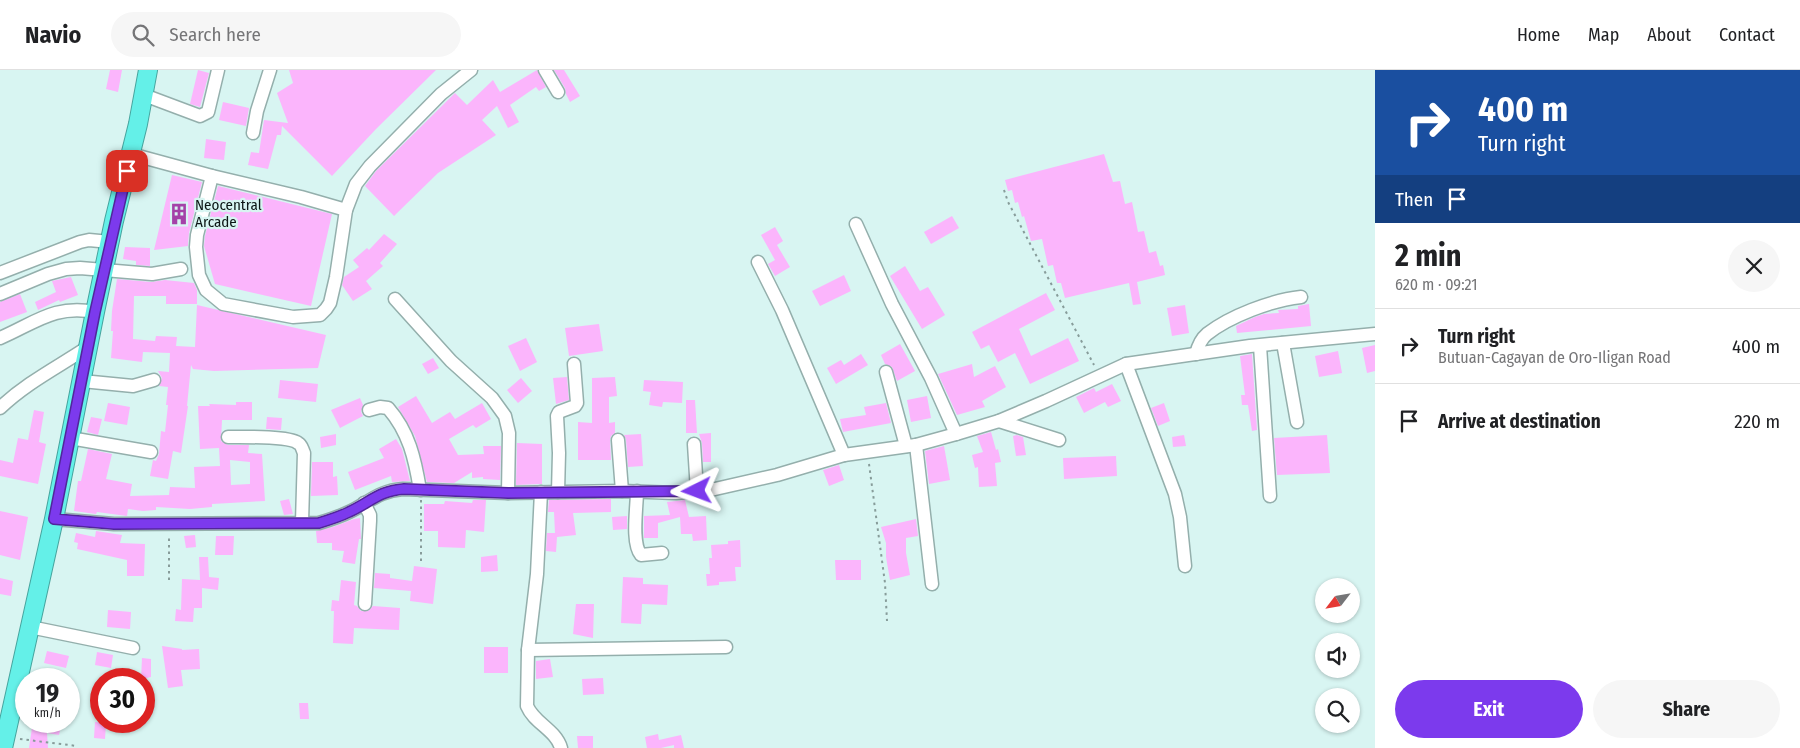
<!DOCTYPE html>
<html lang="en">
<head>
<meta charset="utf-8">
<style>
	:root { --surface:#fff; --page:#f6f6f6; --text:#202124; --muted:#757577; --line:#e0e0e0; --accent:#7c3aed }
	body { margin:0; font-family:"Fira Sans Condensed",sans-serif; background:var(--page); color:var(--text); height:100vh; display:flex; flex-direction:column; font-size:19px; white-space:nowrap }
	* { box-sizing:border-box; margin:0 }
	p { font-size:16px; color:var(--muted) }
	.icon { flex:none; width:28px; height:28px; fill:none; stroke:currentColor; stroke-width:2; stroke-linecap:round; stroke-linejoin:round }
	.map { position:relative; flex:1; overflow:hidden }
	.side { display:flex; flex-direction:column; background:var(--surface); width:425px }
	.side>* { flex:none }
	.hud { background:#1a4fa0; color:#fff; overflow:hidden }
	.needle { width:32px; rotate:239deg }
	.buttons { position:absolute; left:1315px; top:508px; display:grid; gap:10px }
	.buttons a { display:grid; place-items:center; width:45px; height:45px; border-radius:50%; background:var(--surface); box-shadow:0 1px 4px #0004; font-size:25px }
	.speed { position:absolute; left:15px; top:598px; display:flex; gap:10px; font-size:25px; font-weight:700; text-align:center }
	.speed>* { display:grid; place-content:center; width:65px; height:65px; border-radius:50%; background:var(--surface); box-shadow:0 1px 4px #0004; line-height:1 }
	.speed small { font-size:12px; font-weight:400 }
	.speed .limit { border:8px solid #d22; background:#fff; color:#111 }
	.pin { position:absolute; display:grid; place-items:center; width:42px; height:42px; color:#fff; margin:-21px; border-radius:10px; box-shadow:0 2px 8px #0006 }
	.me { position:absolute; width:55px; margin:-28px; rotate:267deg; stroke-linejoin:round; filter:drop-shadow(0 0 4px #0008) }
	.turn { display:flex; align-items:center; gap:18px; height:105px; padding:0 20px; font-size:22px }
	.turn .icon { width:65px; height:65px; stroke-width:2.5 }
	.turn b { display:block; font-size:35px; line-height:42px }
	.then { display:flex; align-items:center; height:48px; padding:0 20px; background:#0003; gap:10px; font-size:19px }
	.round { display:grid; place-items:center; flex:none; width:52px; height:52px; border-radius:26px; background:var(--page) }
	.head { display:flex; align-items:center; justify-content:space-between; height:85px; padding:0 20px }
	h1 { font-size:30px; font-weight:700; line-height:38px }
	.primary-button { display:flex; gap:10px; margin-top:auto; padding:10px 20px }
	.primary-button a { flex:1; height:58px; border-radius:30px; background:var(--accent); color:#fff; font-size:20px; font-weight:700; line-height:58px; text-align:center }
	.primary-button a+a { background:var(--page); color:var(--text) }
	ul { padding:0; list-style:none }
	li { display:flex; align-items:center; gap:15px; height:75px; padding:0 20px; border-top:1px solid var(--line) }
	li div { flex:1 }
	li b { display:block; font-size:19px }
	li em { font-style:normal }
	header { display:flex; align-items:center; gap:30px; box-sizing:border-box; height:70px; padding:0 25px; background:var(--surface); border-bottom:1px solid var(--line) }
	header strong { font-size:24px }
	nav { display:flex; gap:28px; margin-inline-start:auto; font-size:18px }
	.search { width:350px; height:45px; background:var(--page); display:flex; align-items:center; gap:12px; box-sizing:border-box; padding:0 18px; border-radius:28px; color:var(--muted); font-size:19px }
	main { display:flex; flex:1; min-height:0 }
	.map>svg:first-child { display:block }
	.building { fill:#fbb5fc; fill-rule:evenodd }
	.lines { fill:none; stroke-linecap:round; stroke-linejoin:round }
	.minor-casing { stroke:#94afac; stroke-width:15 }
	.highway-casing { stroke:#46a49e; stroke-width:20 }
	.path { stroke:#879c9a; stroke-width:2; stroke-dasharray:2.5 4; stroke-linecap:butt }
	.minor { stroke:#fff; stroke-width:12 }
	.highway { stroke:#64f0e8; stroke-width:18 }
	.route-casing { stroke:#51269a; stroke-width:12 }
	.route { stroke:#7c3aed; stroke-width:9 }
	.labels { text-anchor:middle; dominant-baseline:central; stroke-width:4.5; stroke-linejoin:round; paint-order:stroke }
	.poi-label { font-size:15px; fill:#0d1716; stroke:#d8f5f2; text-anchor:start }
</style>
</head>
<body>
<header>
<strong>Navio</strong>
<div class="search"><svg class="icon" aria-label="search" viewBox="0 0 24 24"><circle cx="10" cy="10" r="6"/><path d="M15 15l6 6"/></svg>Search here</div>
<nav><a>Home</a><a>Map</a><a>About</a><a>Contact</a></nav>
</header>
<main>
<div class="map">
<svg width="1375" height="678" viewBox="0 0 1375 678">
	<rect width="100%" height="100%" fill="#d8f5f2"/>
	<!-- building -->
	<g class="building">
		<path d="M110 0H122L118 22 106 19Z"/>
		<path d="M198 0 209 3 200 37 190 34Z"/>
		<path d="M289 0H436L376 59 332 106 282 56 281 65H277L268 99 248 95 251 82 259 83 264 50 288 53 277 23 293 13Z"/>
		<path d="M537 0 546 17 539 21 536 17 510 35 519 52 508 58 497 36 482 50 496 65 438 103 394 146 365 116 376 101 455 23 467 35 493 10 500 22Z"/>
		<path d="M554 0H564L580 26 570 32 566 24 565 18Z"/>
		<path d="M223 32 249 38 246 56 219 50Z"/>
		<path d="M206 69 226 72 224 90 204 88Z"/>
		<path d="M1104 84 1113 112 1120 111 1125 134 1132 132 1138 162 1144 161 1149 183 1156 181 1160 196 1163 195 1165 205 1137 212 1141 234 1133 235 1129 213 1065 228 1061 213H1057L1053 195 1048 196 1042 169 1031 171 1024 146 1022 147 1018 132 1015 133 1012 120 1008 121 1005 110Z"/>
		<path d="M172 105 202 112 189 163 188 174V176L154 180Z"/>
		<path d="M218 116 332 144 311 236 215 214 204 176 205 166Z"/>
		<path d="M952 146 959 158 931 174 924 162Z"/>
		<path d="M775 157 783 171 777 175 790 197 775 206 768 194 775 190 761 165Z"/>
		<path d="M384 164 397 174 380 193 383 196 366 211 372 219 353 231 342 215 344 207 359 197 353 190 367 178 369 180Z"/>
		<path d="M125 177 150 178V196L136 195V191L123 189Z"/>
		<path d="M905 196 920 221 928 217 945 245 922 259 890 206Z"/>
		<path d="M844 205 851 221 820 236 812 221Z"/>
		<path d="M71 207 78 225 60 232 59 230 38 240 35 232 56 222 52 211Z"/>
		<path d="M117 209 151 212 165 210 194 213 197 220V234H166V226H134L133 269 155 271 156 266 177 267 176 276 195 277 197 235 326 265 318 298 214 301 193 299 191 295 187 336H188L181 383 173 381 168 409 150 406 153 390 156 391 159 384 161 361 165 362 168 335H166L168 317 159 316 162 308 158 301 169 302 170 283 143 282 142 292 111 288 113 261H111L112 241Z"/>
		<path d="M1046 223 1055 240 1019 259 1031 286 1068 268 1079 291 1030 314 1015 283 998 292 989 275 981 279 972 262Z"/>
		<path d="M20 224 27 242 0 252V232Z"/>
		<path d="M1309 234 1311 256 1237 263 1236 256 1255 247 1264 244 1279 243 1278 240 1298 239V236Z"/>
		<path d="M1185 235 1189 263 1172 266 1167 238Z"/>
		<path d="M599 254 603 281 569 286 565 258Z"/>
		<path d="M526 268 537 292 520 301 508 276Z"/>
		<path d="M900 274 915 301 897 311 892 297 885 294 881 285Z"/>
		<path d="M1375 275V301L1367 303 1362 278Z"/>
		<path d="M1338 281 1342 303 1319 307 1315 286Z"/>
		<path d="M861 284 868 295 836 314 827 298 841 290 844 295Z"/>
		<path d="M1252 284 1257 360 1252 361 1248 335H1242L1241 325H1245L1240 286Z"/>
		<path d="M433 288 439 298 428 304 422 294Z"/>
		<path d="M972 294 974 307 995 296 1006 317 982 331 985 337 957 345 938 304Z"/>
		<path d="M567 307 569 330 556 334 553 308Z"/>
		<path d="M615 307 617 326 609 327V353L615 352V363L611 366 610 370 611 390H578V352L592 353V308Z"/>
		<path d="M521 308 532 321 518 333 507 320Z"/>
		<path d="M280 310 318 314 316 332 278 328Z"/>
		<path d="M644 310 683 312 682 333 663 332 662 337 649 335 651 322 643 321Z"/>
		<path d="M1112 314 1121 331 1108 337 1105 332 1084 343 1076 327 1094 318 1096 322Z"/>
		<path d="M416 326 432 353 450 342 455 349 482 333 491 349 476 358 473 355 449 369 458 385 484 384 483 376H501L500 410 483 409V407L472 408V402L454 413 427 412 415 366 398 337Z"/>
		<path d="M927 326 931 348 911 352 907 330Z"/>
		<path d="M360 328 363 335 361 342 363 346 340 358 331 340Z"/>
		<path d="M686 330H695L697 363H686Z"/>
		<path d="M236 332H252V350H222L221 371 228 375H249L248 383 262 384 265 431 212 434V437L190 439 156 437V440L143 441 128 439 127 446 97 442 96 444 74 441 78 411H81L88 379 112 384 106 409 132 414 130 426 169 425 170 417 195 418 194 397 220 396 219 378 200 379 198 336H210L209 334 236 335ZM230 390 250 392V414L231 415Z"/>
		<path d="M108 333 130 337 127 355 104 351Z"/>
		<path d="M886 333 891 353 843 362 840 349 866 345 864 337Z"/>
		<path d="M1164 333 1170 351 1158 356 1151 338Z"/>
		<path d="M34 340 44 342 39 372 46 374 38 414 0 406V390L13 393 18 368 28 370Z"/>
		<path d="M91 347 102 349 98 365 87 362Z"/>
		<path d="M267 347 282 348 281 360 266 359Z"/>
		<path d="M991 362 996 380 998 379 1001 392 995 393 997 416 979 417 978 397 975 398 972 385 983 382 977 366Z"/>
		<path d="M711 363V392H703L702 373 699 364Z"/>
		<path d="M336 364V375L321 378 320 367Z"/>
		<path d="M641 364 643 396 628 397 626 369 624 365Z"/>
		<path d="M1017 365 1023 367 1026 385 1016 386 1013 366Z"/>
		<path d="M1184 365 1186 376 1173 377 1172 367Z"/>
		<path d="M1327 365 1330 403 1277 405 1274 368Z"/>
		<path d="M396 369 402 379 410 411 392 412 391 406 355 420 348 402 384 388 379 379Z"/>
		<path d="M517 373 542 374V414L516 415Z"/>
		<path d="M944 376 950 410 929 414 925 381Z"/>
		<path d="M1116 386 1117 406 1064 409 1063 388Z"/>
		<path d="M312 392H333V407L337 406 338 425 311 426Z"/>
		<path d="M839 395 844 410 829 416 823 400Z"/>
		<path d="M289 429 293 444 284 445 280 431Z"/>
		<path d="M611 429V442L573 443 576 465 557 467 556 482 546 481 547 463H555L554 442H548L549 430Z"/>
		<path d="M473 430H486L484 462 466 460 465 478 438 477V461H424V434H444L445 431 472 433Z"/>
		<path d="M685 430 689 447 706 446 707 470 693 471 692 464H681L680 447 658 453V468H644V446L670 445 667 432Z"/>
		<path d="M0 441 28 447 20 490 0 485Z"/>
		<path d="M627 446V459L613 460 612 447Z"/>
		<path d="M360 448 361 469H359L355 494 342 492 344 481 332 480V473H317L316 461 333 457 354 449Z"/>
		<path d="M916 449 918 466 906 468V483L910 505 890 510 886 487V473L881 457Z"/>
		<path d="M96 461 122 465 120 473 145 474 144 506H127V490L77 479 78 473 74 472 76 463 95 467Z"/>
		<path d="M195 465 196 477 186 478 184 466Z"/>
		<path d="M216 466H234L233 485H215Z"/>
		<path d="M740 470 741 497H735L736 511 719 512V515L707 516 706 504H710L709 488H712L711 475 728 474V471Z"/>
		<path d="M497 485 498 501 481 502V487Z"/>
		<path d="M199 487H208L209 507 219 508 218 520 202 518V538H194L193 552 175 551 176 539 181 540 182 509 200 510Z"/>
		<path d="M835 490H861V510H836Z"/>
		<path d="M414 496 437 499 433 534 410 531 411 521 374 518 375 503 390 504V508L412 511Z"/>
		<path d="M623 507 643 508V514L668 515 667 535 642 534 641 554 621 553Z"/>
		<path d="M0 508 13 511 11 526 0 524Z"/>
		<path d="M341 510 356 512 354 535 357 536 361 541H368L373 536 400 538 399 560 354 558 353 574 333 573 334 541H331L332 530 339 531Z"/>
		<path d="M576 534H594L593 568 573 564Z"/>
		<path d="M108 540 131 542 130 559 107 557Z"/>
		<path d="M162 576 182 579V580L199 579 200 599 181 600 183 616 168 618Z"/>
		<rect x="484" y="577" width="24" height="26"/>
		<path d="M47 581 69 586 66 598 44 593Z"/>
		<path d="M97 582 113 585 111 598 95 595Z"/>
		<path d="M142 588 151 589V607L141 609Z"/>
		<path d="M550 589 553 607 536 609V591Z"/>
		<path d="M603 608 604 624 583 625 582 609Z"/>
		<path d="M299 633H308L309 649H300Z"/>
		<path d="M33 651H62L59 665 47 663 48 678H29Z"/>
		<path d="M95 652 106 653 105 669 94 668Z"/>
		<path d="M658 664 659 670 681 665 684 678H674V675L661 678H647L645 667Z"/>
		<path d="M577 666H593V678H578Z"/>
	</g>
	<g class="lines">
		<!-- minor casing -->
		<g class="minor-casing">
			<g id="minor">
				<path d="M545 0 558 22"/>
				<path d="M144 25 200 46 208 42 218 0"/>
				<path d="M253 63 257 41 270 0"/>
				<path d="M131 84 212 106 301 127 346 140 356 114 370 96 441 24 471 0"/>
				<path d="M212 106 197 165 196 177 199 205 206 220 223 234 293 247 320 245 326 239 330 233 336 207 346 140"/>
				<path d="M856 154 892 234 931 308 956 364"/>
				<path d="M758 192 782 240 844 385"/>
				<path d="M0 203 80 172 89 170 110 172"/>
				<path d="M0 224 48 204 66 199 80 198 152 204 181 199"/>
				<path d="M395 229 451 291 492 328 505 346 509 363 508 423"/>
				<path d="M0 268C35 253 55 234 95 242"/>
				<path d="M1283 273 1297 352"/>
				<path d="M1260 276 1270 426"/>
				<path d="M1196 284C1198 276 1201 269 1207 264 1230 246 1272 230 1301 227"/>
				<path d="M1126 294 1175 424 1180 447 1185 496"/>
				<path d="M886 302 906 376"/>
				<path d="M82 311 133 316 154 310"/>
				<path d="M0 338C26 313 58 297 88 277"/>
				<path d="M369 340 380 337 388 338C409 362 415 389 420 420"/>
				<path d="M999 351 1059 370"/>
				<path d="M228 367C242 367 288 366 298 373 302 375 302 379 304 383L302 452"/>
				<path d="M70 368 151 382"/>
				<path d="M618 370 622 421"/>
				<path d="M694 374 697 421"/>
				<path d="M916 375 932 514"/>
				<path d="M637 421C637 437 631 473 641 485L662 483"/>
				<path d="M541 422 537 504 528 580 527 636C534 653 556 660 561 678"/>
				<path d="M558 422 559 383 557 346 559 342 575 336 577 333 574 294"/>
				<path d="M364 433 370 445V451L365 534"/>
				<path d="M54 449 114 454 319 453C329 450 339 447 349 442 370 432 378 421 403 419L508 423 622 421 676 423 715 419 777 405 844 385 916 375 956 364 999 351 1046 331 1126 294 1250 276 1375 264"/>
				<path d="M30 557 133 578"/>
				<path d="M528 580 726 577"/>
			</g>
		</g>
		<!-- highway casing -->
		<g class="highway-casing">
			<path id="highway" d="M3 678 54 449 95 242 114 151 138 54 148 0"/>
		</g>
		<!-- path -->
		<g class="path">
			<path d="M1004 120 1008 132 1094 295"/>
			<path d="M869 394 885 513 887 551"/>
			<path d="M421 430V491"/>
			<path d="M169 510V466"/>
			<path d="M20 669 77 676"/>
		</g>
		<!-- minor -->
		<use href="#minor" class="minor"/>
		<!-- highway -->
		<use href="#highway" class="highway"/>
	</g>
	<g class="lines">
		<!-- route casing -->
		<g class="route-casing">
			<path id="route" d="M127 101 95 242 54 449 114 454 319 453C329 450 339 447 349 442 371 432 378 421 404 419L508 423 697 421"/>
		</g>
		<!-- route -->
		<use href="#route" class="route"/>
	</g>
	<!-- icons -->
	<defs>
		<g id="building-bare" transform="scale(1.725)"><path d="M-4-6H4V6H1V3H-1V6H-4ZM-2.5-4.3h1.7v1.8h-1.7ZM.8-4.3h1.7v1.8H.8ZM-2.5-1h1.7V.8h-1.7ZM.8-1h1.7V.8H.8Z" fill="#a441a8" stroke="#d8f5f2" stroke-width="2.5" paint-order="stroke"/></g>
	</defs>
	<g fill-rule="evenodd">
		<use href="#building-bare" x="179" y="144"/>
	</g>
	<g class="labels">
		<!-- poi labels -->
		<g class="poi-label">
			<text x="195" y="135">Neocentral<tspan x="195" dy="17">Arcade</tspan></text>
		</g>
	</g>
</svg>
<div class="buttons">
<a><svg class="needle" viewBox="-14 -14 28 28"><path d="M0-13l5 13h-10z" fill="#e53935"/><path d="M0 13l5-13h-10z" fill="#757577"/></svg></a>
<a><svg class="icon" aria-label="sound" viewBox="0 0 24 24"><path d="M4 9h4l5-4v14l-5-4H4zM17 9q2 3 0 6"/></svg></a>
<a><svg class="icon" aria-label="search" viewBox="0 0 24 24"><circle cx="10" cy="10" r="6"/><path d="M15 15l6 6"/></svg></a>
</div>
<div class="speed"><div>19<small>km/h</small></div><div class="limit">30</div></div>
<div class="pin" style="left:127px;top:101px;background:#d93025"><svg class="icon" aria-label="arrive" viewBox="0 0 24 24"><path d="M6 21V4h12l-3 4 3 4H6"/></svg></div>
<svg class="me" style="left:697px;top:421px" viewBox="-20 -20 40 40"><path d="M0-17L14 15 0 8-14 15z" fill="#7c3aed" stroke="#fff" stroke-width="4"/></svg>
</div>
<section class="side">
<div class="hud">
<div class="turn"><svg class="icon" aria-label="right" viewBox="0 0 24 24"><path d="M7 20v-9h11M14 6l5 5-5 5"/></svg><div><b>400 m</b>Turn right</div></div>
<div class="then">Then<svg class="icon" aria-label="arrive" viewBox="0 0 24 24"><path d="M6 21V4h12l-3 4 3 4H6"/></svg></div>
</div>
<div class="head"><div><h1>2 min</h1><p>620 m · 09:21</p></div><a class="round"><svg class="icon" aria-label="close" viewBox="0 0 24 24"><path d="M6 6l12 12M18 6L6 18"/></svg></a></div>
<ul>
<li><svg class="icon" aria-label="right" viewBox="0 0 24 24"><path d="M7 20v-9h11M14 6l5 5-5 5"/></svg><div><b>Turn right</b><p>Butuan-Cagayan de Oro-Iligan Road</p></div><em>400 m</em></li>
<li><svg class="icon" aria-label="arrive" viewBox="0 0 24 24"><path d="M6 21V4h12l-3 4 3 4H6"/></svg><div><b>Arrive at destination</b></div><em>220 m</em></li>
</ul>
<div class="primary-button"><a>Exit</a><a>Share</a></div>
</section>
</main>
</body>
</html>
